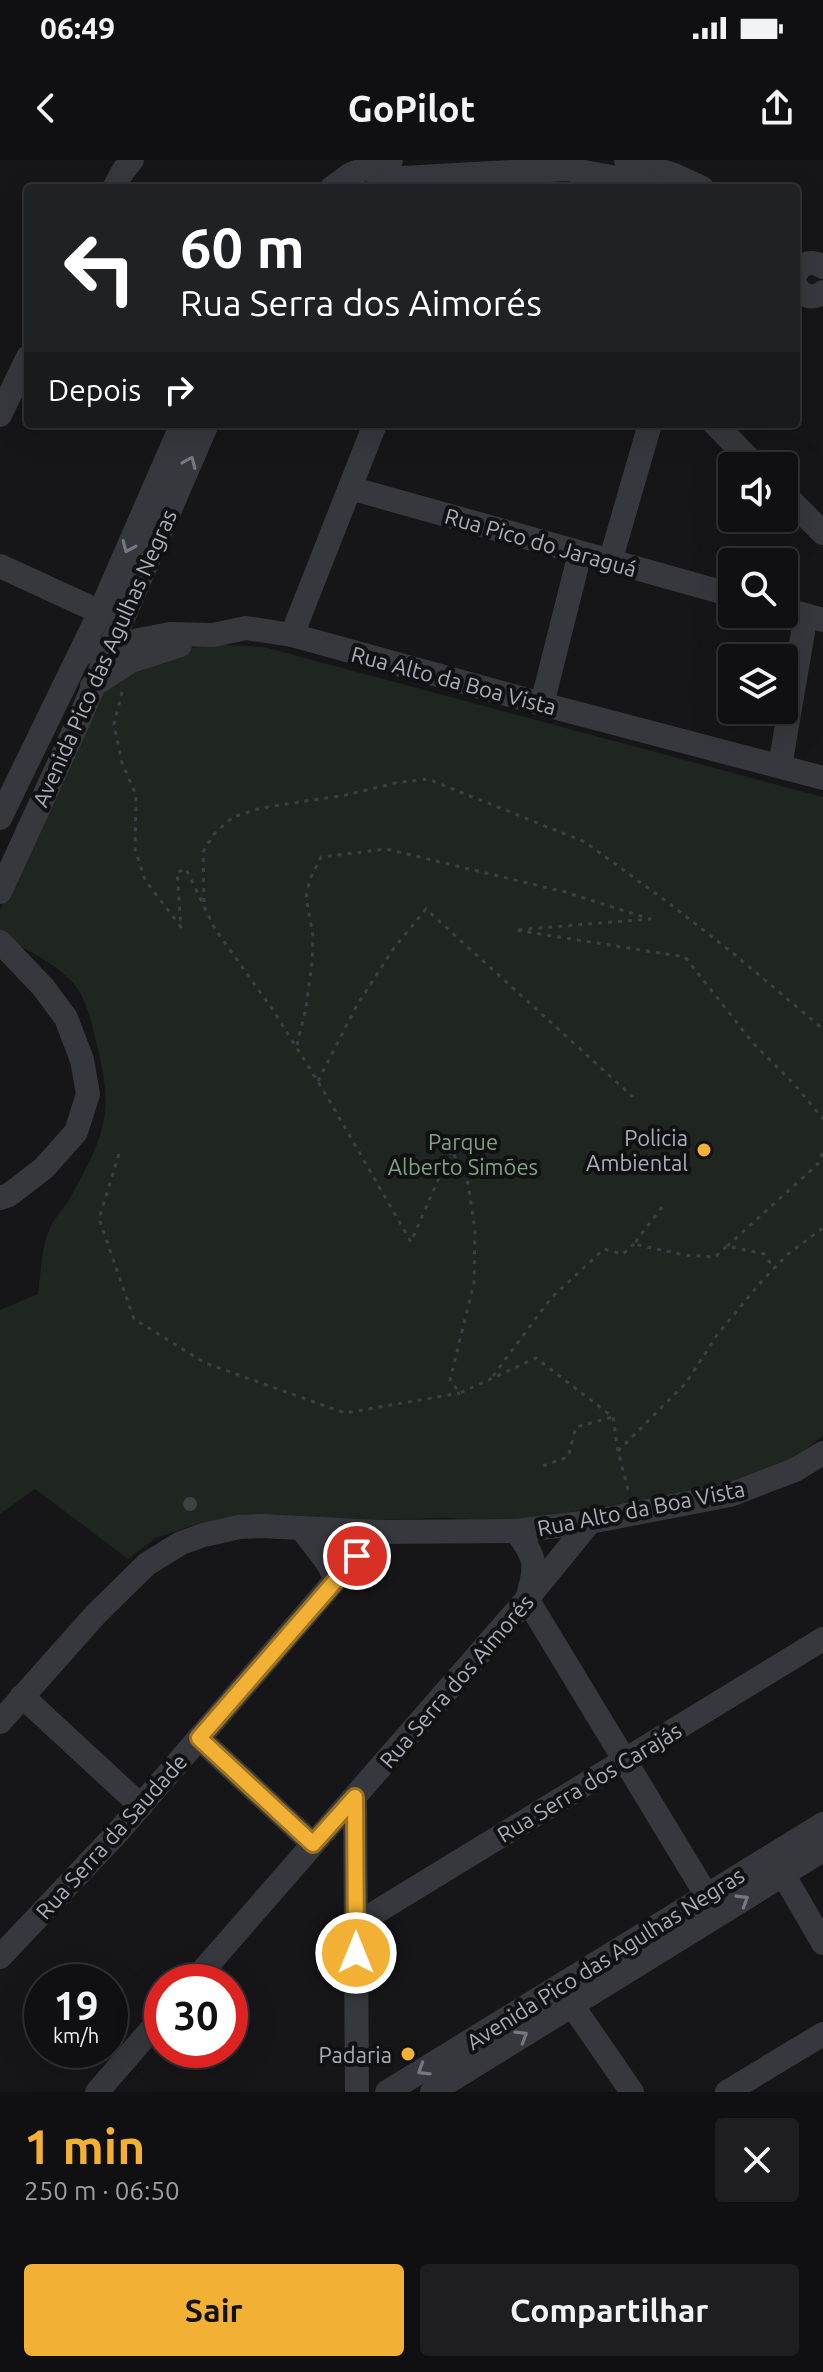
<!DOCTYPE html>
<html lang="pt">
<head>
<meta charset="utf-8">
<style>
	:root { --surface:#101012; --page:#1e1e20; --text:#f1f3f6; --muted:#9c9d9f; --line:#303032; --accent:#f2b134 }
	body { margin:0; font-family:Ubuntu,sans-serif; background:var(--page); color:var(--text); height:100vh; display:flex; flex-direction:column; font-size:30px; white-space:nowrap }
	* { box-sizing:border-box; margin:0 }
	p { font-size:26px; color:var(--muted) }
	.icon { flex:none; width:44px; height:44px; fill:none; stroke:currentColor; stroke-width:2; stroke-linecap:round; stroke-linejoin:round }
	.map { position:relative; height:1932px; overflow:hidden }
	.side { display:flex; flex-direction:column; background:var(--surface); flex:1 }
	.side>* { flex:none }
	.guide { position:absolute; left:24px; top:24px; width:776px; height:244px; border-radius:8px; box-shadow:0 8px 32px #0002,0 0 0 2px var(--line); background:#202124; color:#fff; overflow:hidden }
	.buttons { position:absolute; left:718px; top:292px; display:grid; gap:16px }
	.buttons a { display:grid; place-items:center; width:80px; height:80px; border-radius:8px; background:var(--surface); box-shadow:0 8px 32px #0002,0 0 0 2px var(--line); font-size:40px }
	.speed { position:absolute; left:24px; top:1804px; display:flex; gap:16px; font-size:40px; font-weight:700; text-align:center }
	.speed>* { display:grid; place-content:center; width:104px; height:104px; border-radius:50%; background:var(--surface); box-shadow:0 8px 32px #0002,0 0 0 2px var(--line); line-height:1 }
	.speed small { font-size:20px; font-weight:400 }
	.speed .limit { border:12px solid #d22; background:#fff; color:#111 }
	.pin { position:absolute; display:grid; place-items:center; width:68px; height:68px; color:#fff; margin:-34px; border:4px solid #fff; border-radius:50%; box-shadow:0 2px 8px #0007 }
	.me { position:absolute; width:88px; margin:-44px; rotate:0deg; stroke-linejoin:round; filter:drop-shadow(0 0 6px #0008) }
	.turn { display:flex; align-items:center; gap:28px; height:168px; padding:0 24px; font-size:36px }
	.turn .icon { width:104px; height:104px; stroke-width:2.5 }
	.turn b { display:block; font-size:56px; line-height:68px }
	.then { display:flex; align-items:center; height:76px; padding:0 24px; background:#0003; gap:16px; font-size:30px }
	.round { display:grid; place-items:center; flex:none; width:84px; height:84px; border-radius:8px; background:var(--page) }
	.overview { display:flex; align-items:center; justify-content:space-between; height:136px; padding:0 24px }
	h1 { font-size:48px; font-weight:700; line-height:60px; color:var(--accent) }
	.button { display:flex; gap:16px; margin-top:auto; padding:16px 24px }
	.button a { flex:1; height:92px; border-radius:8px; background:var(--accent); color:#111; font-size:32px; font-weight:700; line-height:92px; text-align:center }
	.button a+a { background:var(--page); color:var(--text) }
	.status { display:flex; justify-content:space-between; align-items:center; height:56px; padding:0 40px; background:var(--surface); direction:ltr }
	.status svg { height:22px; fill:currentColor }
	header { display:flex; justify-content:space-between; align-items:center; height:104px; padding:0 24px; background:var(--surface); font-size:36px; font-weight:700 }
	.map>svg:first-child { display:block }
	.green { fill:#1e261f }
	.building { fill:#404145 }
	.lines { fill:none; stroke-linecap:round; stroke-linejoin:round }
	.path { stroke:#3d3f44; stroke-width:3; stroke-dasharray:4 6; stroke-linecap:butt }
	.minor { stroke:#37383d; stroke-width:24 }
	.oneway { stroke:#757881 }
	.route-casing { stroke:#9d7322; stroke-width:20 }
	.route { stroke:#f2b134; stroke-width:14 }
	.poi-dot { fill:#f2b134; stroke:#111113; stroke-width:3 }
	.labels { text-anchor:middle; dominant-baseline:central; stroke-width:8; stroke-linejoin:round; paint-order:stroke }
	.street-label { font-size:22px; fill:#a8adb8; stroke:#111113 }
	.poi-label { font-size:22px; fill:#a8adb8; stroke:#111113; text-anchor:end }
	.park-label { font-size:22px; fill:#7fa381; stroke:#111113 }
</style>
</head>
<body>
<div class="status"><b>06:49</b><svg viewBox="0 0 49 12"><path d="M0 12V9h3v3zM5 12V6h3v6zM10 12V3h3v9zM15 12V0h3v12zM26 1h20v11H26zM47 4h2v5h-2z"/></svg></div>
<header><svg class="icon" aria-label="back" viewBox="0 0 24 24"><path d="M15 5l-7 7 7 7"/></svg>GoPilot<svg class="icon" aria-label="share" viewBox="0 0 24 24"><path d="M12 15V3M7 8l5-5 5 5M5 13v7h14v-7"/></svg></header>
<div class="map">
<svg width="823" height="1932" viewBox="0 0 823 1932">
	<rect width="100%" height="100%" fill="#161618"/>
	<!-- green -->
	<path class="green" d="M223 485 264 487 823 637V1276L801 1293 769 1312 712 1329 533 1358 501 1360 444 1358 346 1361 229 1359 188 1367 156 1378 128 1399 35 1329 0 1354V1150L38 1134C41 1113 41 1087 50 1068 55 1057 64 1048 70 1038 105 976 115 952 96 882 92 865 88 846 79 831 63 806 29 792 5 778L0 772V750L97 529 190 488Z"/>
	<!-- building -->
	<circle class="building" cx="190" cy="1344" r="7"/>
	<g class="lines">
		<!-- path -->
		<g class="path">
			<path d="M122 532 114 564 122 603 136 635 135 689 145 720 181 767 177 712 186 709 215 769 273 850 325 933 411 1082 451 990 467 1017 475 1070 474 1123 450 1220 460 1233 536 1198 613 1257 618 1291 629 1333"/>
			<path d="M204 742 203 692 214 674 233 657 261 648 346 635 395 623 428 619 585 682 670 744 734 794 823 869"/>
			<path d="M297 885 306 848 312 803 313 776 306 737 310 719 321 697 386 689 565 732 650 759 515 770 685 797 753 883 795 925 823 959"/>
			<path d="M318 921 357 845 394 788 426 749 633 937"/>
			<path d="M119 994 99 1059 134 1159 205 1203 345 1253 460 1233"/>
			<path d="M662 1047 634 1084 684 1095 715 1097 727 1086 764 1094 774 1108"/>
			<path d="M727 1086 817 1005 823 992"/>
			<path d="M493 1216 551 1138 604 1089 623 1094 634 1084"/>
			<path d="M618 1291 686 1223 717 1175 761 1122 788 1094 823 1068"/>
			<path d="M543 1306 568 1297 576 1267 613 1257"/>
		</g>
		<!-- minor -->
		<g class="minor">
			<path d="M626 0 674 15 702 28"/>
			<path d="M114 28 123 11 132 0"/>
			<path d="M332 28 351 14 391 0"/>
			<path d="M377 28 402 18 567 9 617 18 651 28"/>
			<path d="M796 113C803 102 813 100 823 107"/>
			<path d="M796 126C803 137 813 140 823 132"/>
			<path d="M0 255 28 197"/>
			<path d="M715 264 756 306"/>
			<path d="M350 328 732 435"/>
			<path d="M784 334 823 373"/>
			<path d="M610 402 650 264"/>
			<path d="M0 406 100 452"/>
			<path d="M784 449 823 460"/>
			<path d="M292 475 375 264"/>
			<path d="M81 492 109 490 139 480 170 474 213 475 246 468 292 475 542 544 823 618"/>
			<path d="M92 526 131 501 180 485"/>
			<path d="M542 544 580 393"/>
			<path d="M780 606 806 455"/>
			<path d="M0 658 100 452 182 264"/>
			<path d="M0 732 78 562 207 264"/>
			<path d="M0 782 43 827 66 858 82 900 88 934 76 972 44 1008 9 1035 0 1038"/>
			<path d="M301 1368 327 1402 336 1419"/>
			<path d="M516 1371C537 1399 537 1406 527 1439L707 1736"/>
			<path d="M22 1536 141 1646"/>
			<path d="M0 1562 96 1454 147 1404 181 1383 204 1375 239 1367 261 1366 377 1372 516 1371 590 1362 730 1335 795 1310 823 1293"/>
			<path d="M199 1578 313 1684"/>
			<path d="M355 1637 357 1932"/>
			<path d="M776 1702 823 1783"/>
			<path d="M355 1765 823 1479"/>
			<path d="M0 1797 118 1672 377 1372"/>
			<path d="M193 1822 527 1439 590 1362"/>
			<path d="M572 1845 632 1932"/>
			<path d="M97 1932 162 1857"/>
			<path d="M387 1932 823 1664"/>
			<path d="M432 1932 823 1690"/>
			<path d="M727 1932 823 1874"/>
		</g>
	</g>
	<!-- one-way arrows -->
	<defs><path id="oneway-chevron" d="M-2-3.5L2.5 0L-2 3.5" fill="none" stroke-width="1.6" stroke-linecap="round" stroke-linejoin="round" transform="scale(2)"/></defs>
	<g class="oneway">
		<use href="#oneway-chevron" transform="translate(190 302) rotate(-67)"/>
		<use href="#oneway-chevron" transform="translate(128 387) rotate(113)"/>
		<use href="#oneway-chevron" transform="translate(743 1740) rotate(-32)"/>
		<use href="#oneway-chevron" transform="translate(522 1876) rotate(-32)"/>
		<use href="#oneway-chevron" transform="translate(423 1910) rotate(148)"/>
	</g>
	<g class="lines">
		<!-- route casing -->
		<g class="route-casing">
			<path id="route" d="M356 1793 355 1637 313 1684 199 1578 357 1396"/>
		</g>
		<!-- route -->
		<use href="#route" class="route"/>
	</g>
	<!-- markers -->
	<g class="poi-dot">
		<circle cx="704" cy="990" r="8"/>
		<circle cx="408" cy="1894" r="8"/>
	</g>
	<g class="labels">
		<!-- street labels -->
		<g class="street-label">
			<text transform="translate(541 382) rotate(16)">Rua Pico do Jaraguá</text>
			<text transform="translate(104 498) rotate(-66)">Avenida Pico das Agulhas Negras</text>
			<text transform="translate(454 520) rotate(15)">Rua Alto da Boa Vista</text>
			<text transform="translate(641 1348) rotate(-11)">Rua Alto da Boa Vista</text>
			<text transform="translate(456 1521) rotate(-49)">Rua Serra dos Aimorés</text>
			<text transform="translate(589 1622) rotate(-31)">Rua Serra dos Carajás</text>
			<text transform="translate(111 1676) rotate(-48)">Rua Serra da Saudade</text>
			<text transform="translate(605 1798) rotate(-32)">Avenida Pico das Agulhas Negras</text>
		</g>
		<!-- poi labels -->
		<g class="poi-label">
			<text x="688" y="977">Policia<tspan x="688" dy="25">Ambiental</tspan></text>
			<text x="392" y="1894">Padaria</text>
		</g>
		<!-- park labels -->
		<g class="park-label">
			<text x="463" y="981">Parque<tspan x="463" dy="25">Alberto Simões</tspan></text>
		</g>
	</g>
</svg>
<div class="buttons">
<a><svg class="icon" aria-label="sound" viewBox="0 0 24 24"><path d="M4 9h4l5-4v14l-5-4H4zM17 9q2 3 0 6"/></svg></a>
<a><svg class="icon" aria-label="search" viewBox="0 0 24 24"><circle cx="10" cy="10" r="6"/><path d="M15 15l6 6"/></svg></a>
<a><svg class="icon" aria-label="layers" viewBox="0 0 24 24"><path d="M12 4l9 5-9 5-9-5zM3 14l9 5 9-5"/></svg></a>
</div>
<div class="speed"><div>19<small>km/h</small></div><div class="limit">30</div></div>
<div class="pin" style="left:357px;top:1396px;background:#d93025"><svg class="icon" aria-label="arrive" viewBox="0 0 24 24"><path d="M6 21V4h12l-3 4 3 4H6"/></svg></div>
<svg class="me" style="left:356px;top:1793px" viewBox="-20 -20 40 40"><circle r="17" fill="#f2b134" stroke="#fff" stroke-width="3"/><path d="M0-11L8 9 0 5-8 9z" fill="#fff"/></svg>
<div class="guide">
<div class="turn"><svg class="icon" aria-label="left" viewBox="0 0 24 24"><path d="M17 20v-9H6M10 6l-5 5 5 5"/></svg><div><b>60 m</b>Rua Serra dos Aimorés</div></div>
<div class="then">Depois<svg class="icon" aria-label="right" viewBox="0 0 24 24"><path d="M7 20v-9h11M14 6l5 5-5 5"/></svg></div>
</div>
</div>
<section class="side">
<div class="overview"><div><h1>1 min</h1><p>250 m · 06:50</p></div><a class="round"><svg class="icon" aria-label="close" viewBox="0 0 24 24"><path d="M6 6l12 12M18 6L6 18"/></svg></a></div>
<div class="button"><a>Sair</a><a>Compartilhar</a></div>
</section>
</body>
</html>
